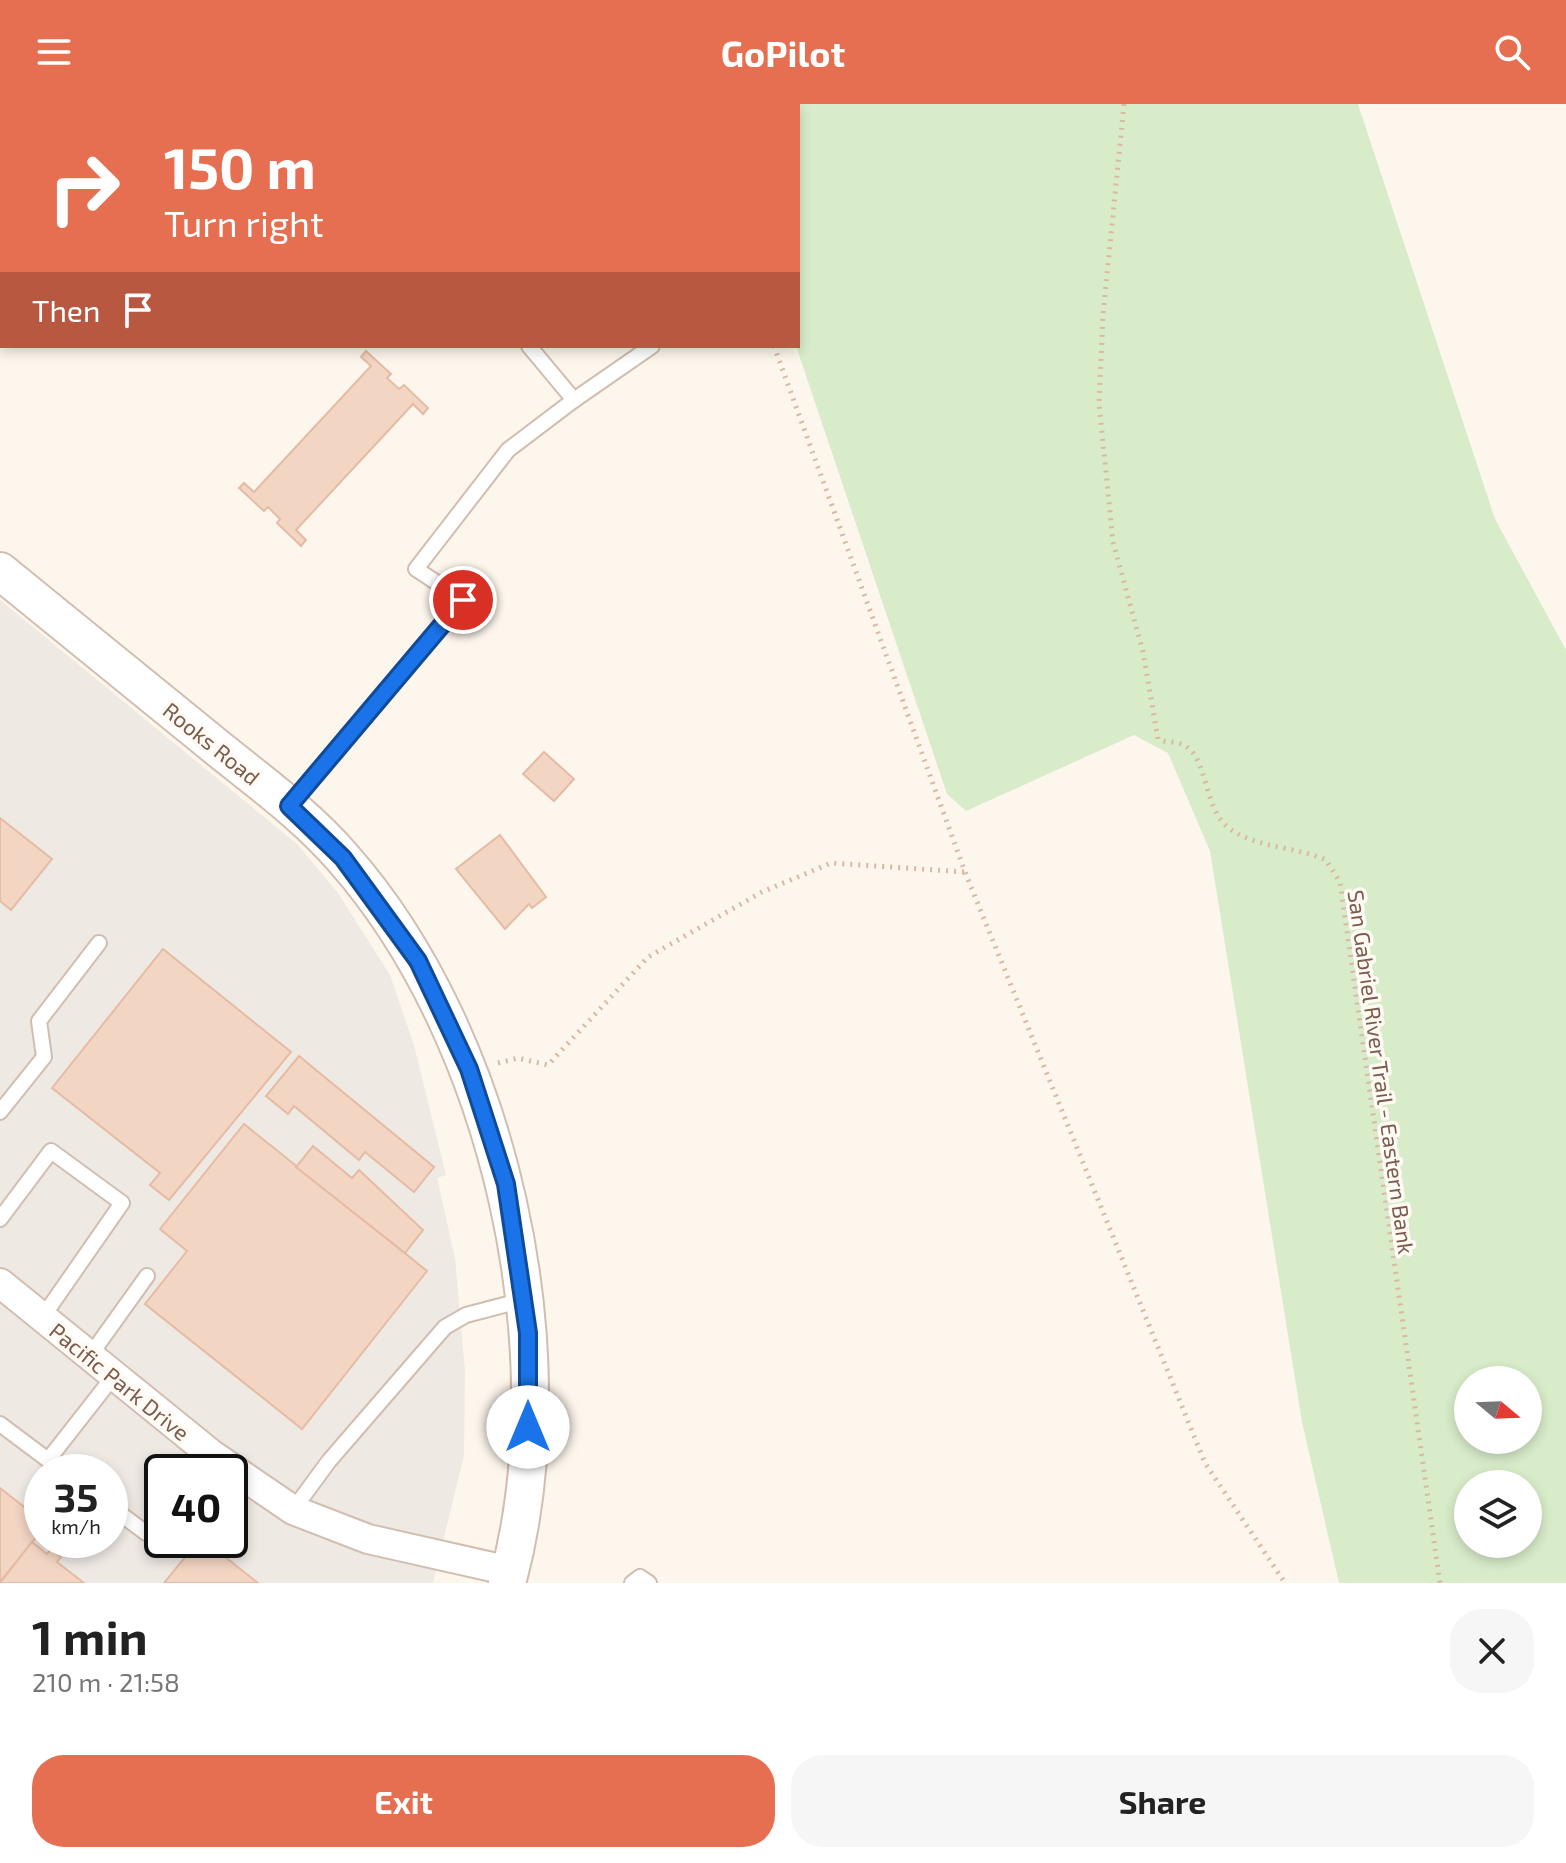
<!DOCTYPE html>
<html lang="en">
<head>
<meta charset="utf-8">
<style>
	:root { --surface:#fff; --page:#f6f6f6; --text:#222; --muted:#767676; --accent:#e76f51 }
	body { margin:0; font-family:"Exo 2",sans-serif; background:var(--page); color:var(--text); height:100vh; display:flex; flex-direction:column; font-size:30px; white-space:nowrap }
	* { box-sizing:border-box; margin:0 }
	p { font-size:26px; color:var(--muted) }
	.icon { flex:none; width:44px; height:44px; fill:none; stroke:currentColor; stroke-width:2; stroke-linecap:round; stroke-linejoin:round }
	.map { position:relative; height:1479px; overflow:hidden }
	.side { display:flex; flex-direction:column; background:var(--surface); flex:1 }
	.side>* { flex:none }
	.top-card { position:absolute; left:0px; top:0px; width:800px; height:244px; box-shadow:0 4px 12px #0003; background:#e76f51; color:#fff; overflow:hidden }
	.needle { width:52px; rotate:109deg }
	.tools { position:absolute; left:1454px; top:1262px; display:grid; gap:16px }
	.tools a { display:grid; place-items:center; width:88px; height:88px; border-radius:50%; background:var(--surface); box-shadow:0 4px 12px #0003; font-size:40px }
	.speed { position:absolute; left:24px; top:1350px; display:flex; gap:16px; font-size:40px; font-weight:700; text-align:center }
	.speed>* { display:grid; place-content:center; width:104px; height:104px; border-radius:50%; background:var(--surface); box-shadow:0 4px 12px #0003; line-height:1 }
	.speed small { font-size:20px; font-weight:400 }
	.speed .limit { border:4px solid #111; border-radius:12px; background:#fff; color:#111 }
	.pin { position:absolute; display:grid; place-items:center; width:68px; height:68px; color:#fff; margin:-34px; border:4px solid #fff; border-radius:50%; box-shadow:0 2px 8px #0007 }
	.me { position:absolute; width:88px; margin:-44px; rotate:0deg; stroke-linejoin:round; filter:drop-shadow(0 0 6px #0008) }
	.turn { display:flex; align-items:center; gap:28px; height:168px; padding:0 32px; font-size:36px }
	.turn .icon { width:104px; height:104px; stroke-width:2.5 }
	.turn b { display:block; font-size:56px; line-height:68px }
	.then { display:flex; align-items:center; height:76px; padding:0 32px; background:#0003; gap:16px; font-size:30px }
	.round { display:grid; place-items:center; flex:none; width:84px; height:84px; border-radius:32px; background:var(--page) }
	.overview { display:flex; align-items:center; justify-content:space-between; height:136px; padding:0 32px }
	h1 { font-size:48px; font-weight:700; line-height:60px }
	.cta { display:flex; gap:16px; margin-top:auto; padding:16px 32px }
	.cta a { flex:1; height:92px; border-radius:32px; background:var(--accent); color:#fff; font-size:32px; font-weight:700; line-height:92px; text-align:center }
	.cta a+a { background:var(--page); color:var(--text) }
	header { display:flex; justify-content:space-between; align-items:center; height:104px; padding:0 32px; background:var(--accent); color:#fff; font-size:36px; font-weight:700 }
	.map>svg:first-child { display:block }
	.industrial { fill:#efe9e4; fill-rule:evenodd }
	.green { fill:#d8ecc9; fill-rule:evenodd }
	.building { fill:#f3d5c3; stroke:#e6bba3; stroke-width:2 }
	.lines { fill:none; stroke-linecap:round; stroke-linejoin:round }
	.service-casing { stroke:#d1beb0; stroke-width:18 }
	.minor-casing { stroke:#d1beb0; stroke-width:32 }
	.tertiary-casing { stroke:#d1beb0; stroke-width:40 }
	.path { stroke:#d9b8a5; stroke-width:5; stroke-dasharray:2 6; stroke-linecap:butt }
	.service { stroke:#fff; stroke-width:14 }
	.minor { stroke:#fff; stroke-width:28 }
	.tertiary { stroke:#fff; stroke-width:36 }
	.route-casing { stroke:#114b97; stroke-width:20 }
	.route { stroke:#1a73e8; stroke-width:14 }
	.labels { text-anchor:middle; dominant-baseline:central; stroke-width:7; stroke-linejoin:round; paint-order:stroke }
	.street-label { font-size:22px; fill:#7a5c4d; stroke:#fffaf3 }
</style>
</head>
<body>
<header><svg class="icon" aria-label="menu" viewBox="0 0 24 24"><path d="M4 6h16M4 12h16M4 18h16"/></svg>GoPilot<svg class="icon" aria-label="search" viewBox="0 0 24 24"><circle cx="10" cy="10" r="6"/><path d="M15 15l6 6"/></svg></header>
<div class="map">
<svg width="1566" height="1479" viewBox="0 0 1566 1479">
	<rect width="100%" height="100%" fill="#fdf6ec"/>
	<!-- industrial -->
	<path class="industrial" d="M0 496 297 740 338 789 390 871 414 941 446 1071 437 1074 455 1154 465 1266 464 1351 433 1479H0ZM42 1368H110V1436H42ZM162 1368H230V1436H162Z"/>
	<!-- green -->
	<path class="green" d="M769 0H1358L1495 415 1566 546V1479H1339L1302 1318 1210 747 1168 649 1134 631 966 707 947 690 796 242 798 2ZM1468 1276H1528V1336H1468ZM1468 1380H1528V1440H1468Z"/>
	<!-- building -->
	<g class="building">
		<path d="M366 247 391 270 387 274 399 285 404 281 428 304 423 310 413 300 296 426 306 436 301 442 277 419 280 415 268 403 264 407 239 384 244 379 254 388 371 262 361 253Z"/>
		<path d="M544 648 574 675 554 697 523 670Z"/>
		<path d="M0 714 52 755 11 806 0 797Z"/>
		<path d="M500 731 546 793 532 804 529 800 505 825 456 765Z"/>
		<path d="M163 845 291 948 169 1096 150 1081 160 1069 52 984Z"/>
		<path d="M299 952 434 1063 414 1088 365 1048 359 1056 294 1002 288 1010 266 992Z"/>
		<path d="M244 1020 427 1167 302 1325 145 1200 187 1147 160 1125Z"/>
		<path d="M313 1042 352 1074 359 1066 423 1126 405 1149 296 1063Z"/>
		<path d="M0 1384 42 1417V1426L0 1478Z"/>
		<path d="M199 1436H204L258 1479H164Z"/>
		<path d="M32 1438 47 1450 51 1445 61 1453 57 1458 84 1479H0Z"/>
	</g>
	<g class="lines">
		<!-- service casing -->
		<g class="service-casing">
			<g id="service">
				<path d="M181 0 185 2"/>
				<path d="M678 0V2"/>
				<path d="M574 296 652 242"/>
				<path d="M289 702 463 496 416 465 508 346 574 296 529 242"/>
				<path d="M0 1008 44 953 39 917 99 839"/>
				<path d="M0 1115 51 1047 122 1099 42 1214"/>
				<path d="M89 1253 147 1172"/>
				<path d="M0 1320 48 1356"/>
				<path d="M64 1368 48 1356 113 1273"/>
				<path d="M196 1368 211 1350"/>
				<path d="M110 1402 146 1429 162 1409"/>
				<path d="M293 1406 329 1357 445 1223 466 1211 523 1196"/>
				<path d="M632 1479 640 1473 649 1479"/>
			</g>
		</g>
		<!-- minor casing -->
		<g class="minor-casing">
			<path id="minor" d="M0 1179 211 1350 293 1406 368 1435 510 1467"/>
		</g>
		<!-- tertiary casing -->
		<g class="tertiary-casing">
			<path id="tertiary" d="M0 467C70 524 139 580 209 637 254 674 304 709 342 753 501 932 570 1250 507 1479"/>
		</g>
		<!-- path -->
		<g class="path">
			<path d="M1124 0 1103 211 1099 299 1113 438 1143 548 1158 635C1168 640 1178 636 1187 643 1209 659 1203 705 1230 725 1259 745 1295 742 1326 756L1340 778 1440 1479"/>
			<path d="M745 2V0"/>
			<path d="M774 242 965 768 1205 1359 1285 1479"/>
			<path d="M498 959 518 954 548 961 648 853 762 788 831 759 965 768"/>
		</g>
		<!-- service -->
		<use href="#service" class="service"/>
		<!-- minor -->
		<use href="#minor" class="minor"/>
		<!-- tertiary -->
		<use href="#tertiary" class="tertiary"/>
	</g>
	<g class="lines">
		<!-- route casing -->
		<g class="route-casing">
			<path id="route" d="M463 496 289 702 343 754 418 857 469 965 506 1080 528 1229V1323"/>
		</g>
		<!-- route -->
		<use href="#route" class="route"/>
	</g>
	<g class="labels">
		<!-- street labels -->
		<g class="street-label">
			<text transform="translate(212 639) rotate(39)">Rooks Road</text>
			<text transform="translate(1382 968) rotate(82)">San Gabriel River Trail - Eastern Bank</text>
			<text transform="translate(120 1277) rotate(39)">Pacific Park Drive</text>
		</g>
	</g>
</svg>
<div class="tools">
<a><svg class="needle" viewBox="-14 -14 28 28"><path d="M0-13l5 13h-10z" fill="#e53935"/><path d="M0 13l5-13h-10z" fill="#767676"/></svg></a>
<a><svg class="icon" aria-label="layers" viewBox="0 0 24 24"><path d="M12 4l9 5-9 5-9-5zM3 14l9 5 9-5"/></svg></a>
</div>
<div class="speed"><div>35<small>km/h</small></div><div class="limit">40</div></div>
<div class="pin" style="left:463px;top:496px;background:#d93025"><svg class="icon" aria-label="arrive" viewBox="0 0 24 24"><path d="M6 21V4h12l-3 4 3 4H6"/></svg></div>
<svg class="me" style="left:528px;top:1323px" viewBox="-20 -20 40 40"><circle r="19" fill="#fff"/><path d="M0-13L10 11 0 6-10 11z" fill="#1a73e8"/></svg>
<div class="top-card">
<div class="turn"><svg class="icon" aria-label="right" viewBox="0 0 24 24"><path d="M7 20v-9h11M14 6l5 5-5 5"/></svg><div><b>150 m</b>Turn right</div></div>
<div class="then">Then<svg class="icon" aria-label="arrive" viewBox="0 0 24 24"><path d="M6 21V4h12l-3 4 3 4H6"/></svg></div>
</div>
</div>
<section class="side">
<div class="overview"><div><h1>1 min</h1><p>210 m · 21:58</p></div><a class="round"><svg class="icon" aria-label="close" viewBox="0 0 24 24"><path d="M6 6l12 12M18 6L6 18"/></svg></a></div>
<div class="cta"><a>Exit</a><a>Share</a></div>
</section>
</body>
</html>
